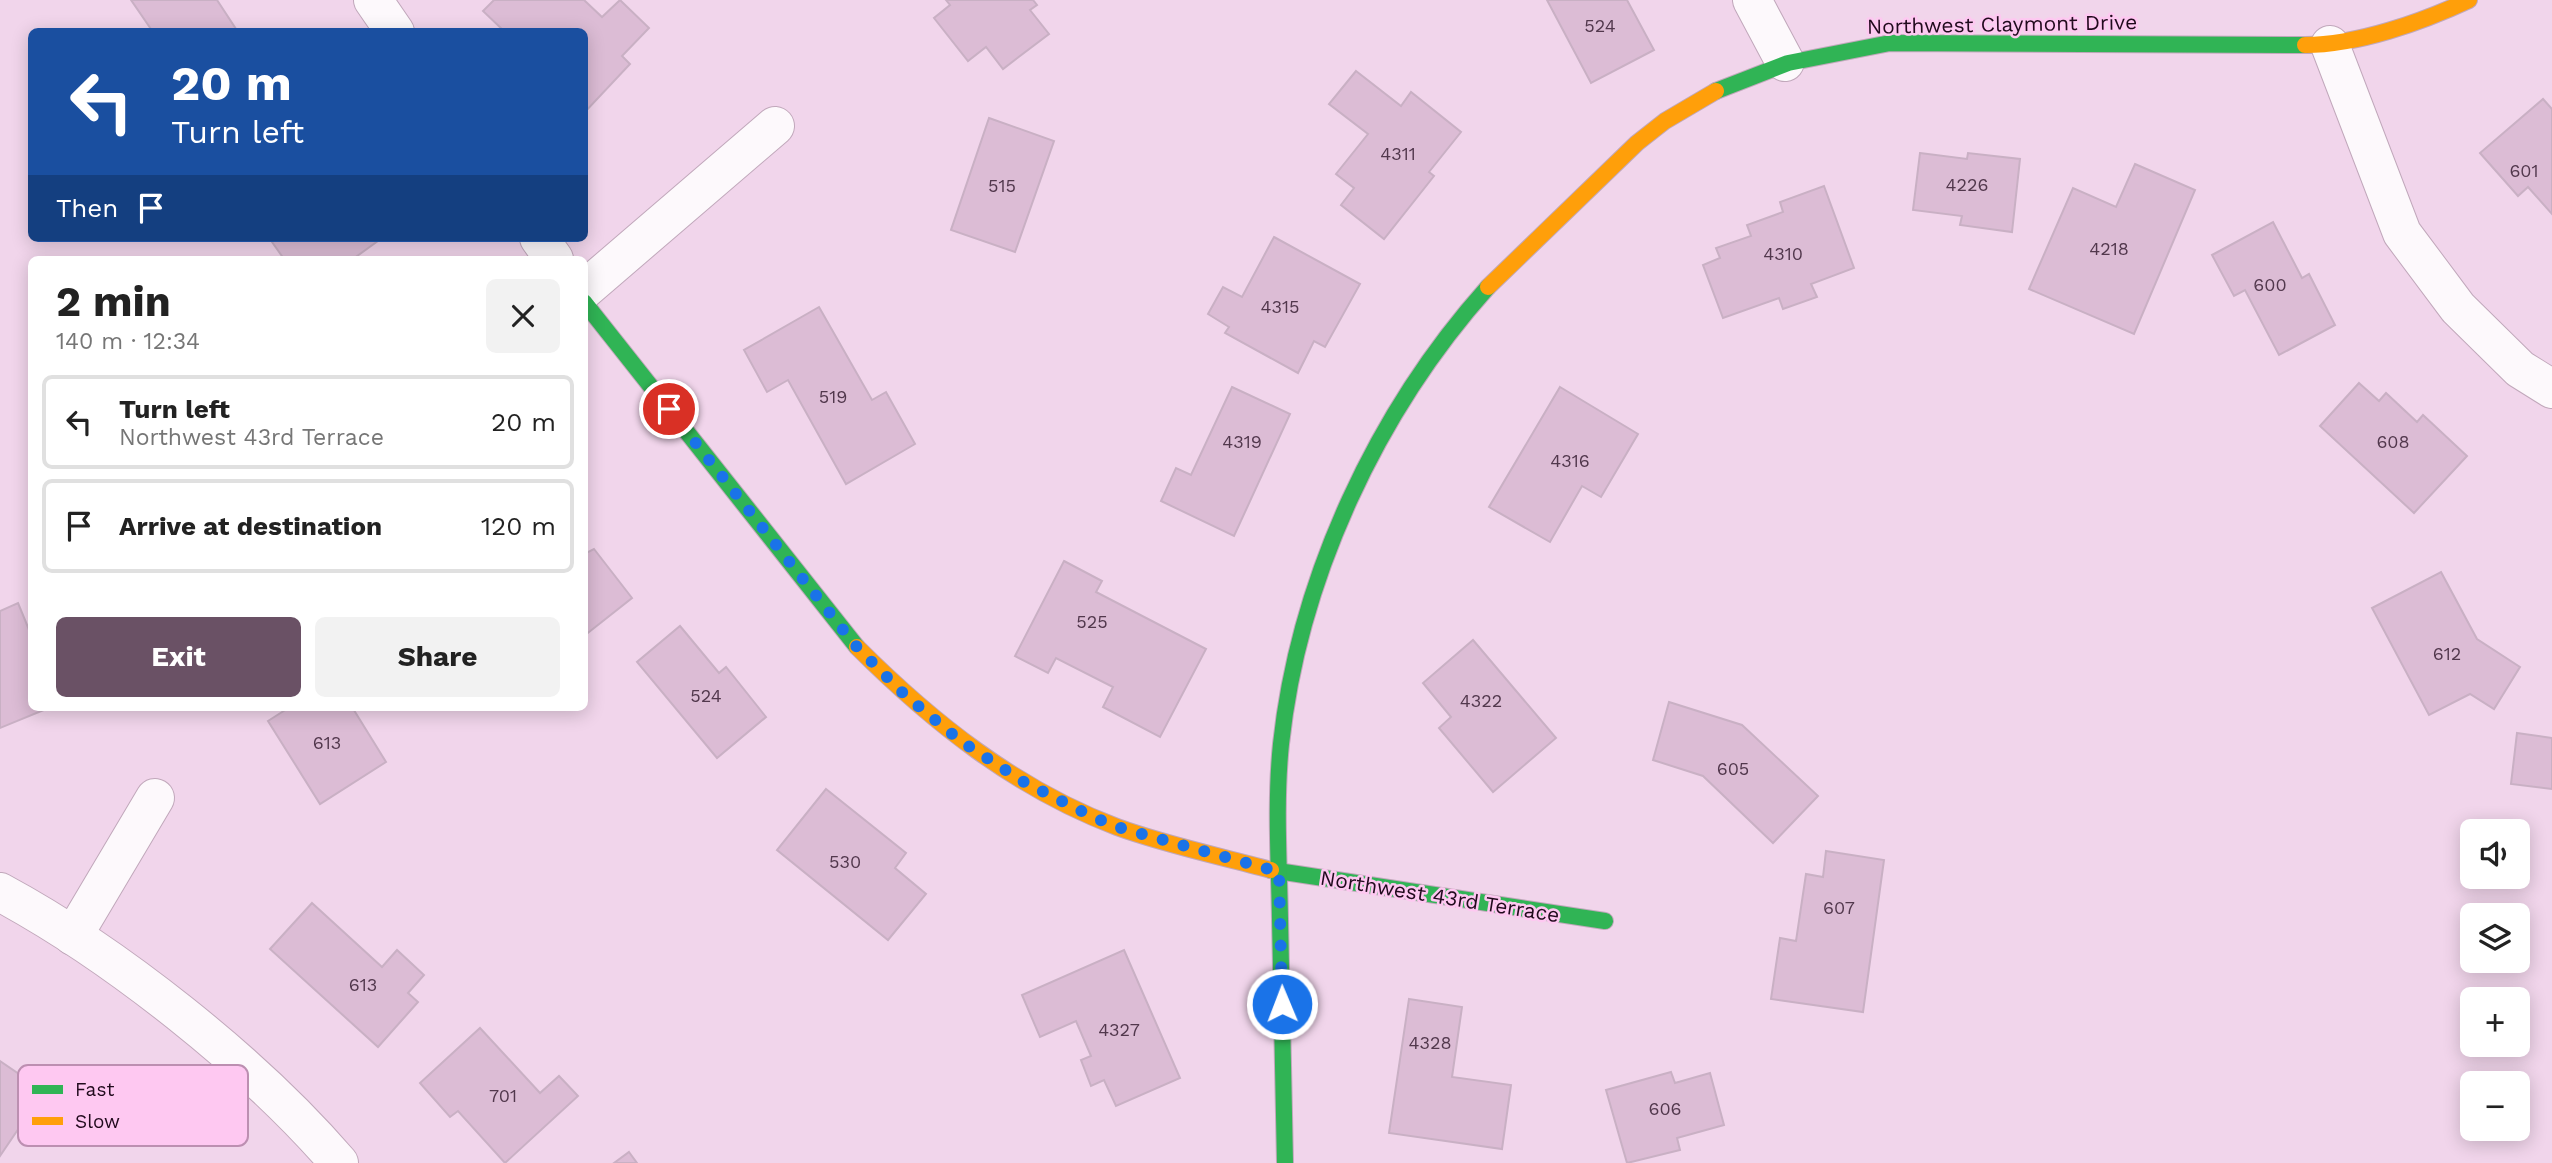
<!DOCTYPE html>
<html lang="en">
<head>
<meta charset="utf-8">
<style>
	:root { --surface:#fff; --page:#f2f2f2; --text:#222; --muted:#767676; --line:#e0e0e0; --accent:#6a5165 }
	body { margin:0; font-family:"Work Sans",sans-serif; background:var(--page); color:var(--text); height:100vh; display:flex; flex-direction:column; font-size:26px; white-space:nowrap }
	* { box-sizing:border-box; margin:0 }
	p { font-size:23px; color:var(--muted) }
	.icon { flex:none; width:38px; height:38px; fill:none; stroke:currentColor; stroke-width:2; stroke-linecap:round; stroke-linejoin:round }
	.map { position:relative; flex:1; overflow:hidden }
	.drawer { position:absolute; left:28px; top:256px; width:560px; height:455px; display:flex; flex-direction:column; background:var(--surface); border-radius:10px; box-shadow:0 4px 18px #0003 }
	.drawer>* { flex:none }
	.banner { position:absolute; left:28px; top:28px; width:560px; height:214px; border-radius:10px; box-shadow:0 4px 18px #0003; background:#1a4fa0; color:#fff; overflow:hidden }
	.controls { position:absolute; left:2460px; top:819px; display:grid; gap:14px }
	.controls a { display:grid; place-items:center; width:70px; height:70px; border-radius:10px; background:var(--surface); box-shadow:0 4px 18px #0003; font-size:35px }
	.pin { position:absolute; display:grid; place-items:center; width:60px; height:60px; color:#fff; margin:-30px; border:4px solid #fff; border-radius:50%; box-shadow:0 2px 7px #0007 }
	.me { position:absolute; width:77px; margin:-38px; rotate:359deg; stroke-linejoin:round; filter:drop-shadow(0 0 5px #0008) }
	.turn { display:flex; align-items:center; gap:24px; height:147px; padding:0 28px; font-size:32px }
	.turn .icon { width:91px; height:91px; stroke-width:2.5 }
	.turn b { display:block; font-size:49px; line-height:60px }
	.then { display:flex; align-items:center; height:66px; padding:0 28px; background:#0003; gap:14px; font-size:26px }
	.round { display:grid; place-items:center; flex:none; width:74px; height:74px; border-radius:10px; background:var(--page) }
	.summary { display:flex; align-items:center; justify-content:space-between; height:119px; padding:0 28px }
	h1 { font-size:42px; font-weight:700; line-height:52px }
	.primary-button { display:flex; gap:14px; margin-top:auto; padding:14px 28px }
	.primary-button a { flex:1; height:80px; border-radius:10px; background:var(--accent); color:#fff; font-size:28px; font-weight:700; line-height:80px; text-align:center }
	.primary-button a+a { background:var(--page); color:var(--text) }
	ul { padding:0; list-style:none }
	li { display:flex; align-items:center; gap:21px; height:94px; margin:0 14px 10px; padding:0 14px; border:4px solid var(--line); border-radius:10px }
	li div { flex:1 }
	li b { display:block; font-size:26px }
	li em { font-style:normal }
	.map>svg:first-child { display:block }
	.building { fill:#dcbcd5; stroke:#c9b0c4; stroke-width:2 }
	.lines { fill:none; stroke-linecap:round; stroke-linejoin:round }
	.street-casing { stroke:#c1a8bb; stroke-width:40 }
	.fast-casing { stroke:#c1a8bb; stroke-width:18 }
	.slow-casing { stroke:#c1a8bb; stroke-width:18 }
	.street { stroke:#fdf9fc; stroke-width:38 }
	.fast { stroke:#30b455; stroke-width:16 }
	.slow { stroke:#ff9f0a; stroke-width:16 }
	.route { stroke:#1a73e8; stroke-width:12; stroke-dasharray:0 21.6 }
	.labels { text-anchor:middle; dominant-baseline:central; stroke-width:5; stroke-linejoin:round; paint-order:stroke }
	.number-label { font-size:18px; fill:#52384d }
	.street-label { font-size:21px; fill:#210a1d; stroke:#fec8f1 }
	.key { fill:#fec8f1; stroke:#bc8fb1; stroke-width:2 }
	.key-label { font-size:19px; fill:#210a1d }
</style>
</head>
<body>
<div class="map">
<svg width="2552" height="1163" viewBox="0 0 2552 1163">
	<rect width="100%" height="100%" fill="#f1d5eb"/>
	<!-- building -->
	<g class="building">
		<path d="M131 0H217L238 32H153Z"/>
		<path d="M494 0H584L602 17 620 0 649 28 622 56 630 64 584 113V32H505L483 11Z"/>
		<path d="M946 0H1033L1037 5 1030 10 1049 34 1003 69 986 47 968 61 934 18 950 5Z"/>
		<path d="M1547 0H1627L1654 50 1591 83Z"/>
		<path d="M1356 71 1401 106 1411 92 1461 132 1429 172 1434 176 1384 239 1341 205 1354 188 1336 174 1368 134 1329 104Z"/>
		<path d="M2543 99 2552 109V214L2528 187 2518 196 2480 153Z"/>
		<path d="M989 118 1054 141 1015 252 951 230Z"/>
		<path d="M1920 153 1967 159 1968 153 2020 159 2012 232 1960 225 1962 216 1913 210Z"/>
		<path d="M2135 164 2195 190 2134 334 2029 289 2073 188 2116 207Z"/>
		<path d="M1824 186 1854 268 1811 284 1817 297 1783 309 1779 298 1723 318 1703 265 1720 258 1716 248 1751 236 1747 225 1783 212 1780 202Z"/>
		<path d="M2273 222 2302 278 2309 274 2335 325 2279 355 2245 290 2234 296 2212 255Z"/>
		<path d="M1274 237 1360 284 1325 347 1314 341 1298 373 1225 333 1229 327 1208 314 1223 287 1242 297Z"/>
		<path d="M277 238H382L353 259H284L272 242Z"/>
		<path d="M819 307 872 400 886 392 915 444 846 484 788 380 767 392 744 350Z"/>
		<path d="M2359 383 2379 401 2386 393 2417 422 2423 415 2467 456 2414 513 2320 426Z"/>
		<path d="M1232 387 1290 414 1234 536 1161 501 1176 468 1191 475Z"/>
		<path d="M1560 387 1638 434 1601 497 1582 486 1550 542 1489 507Z"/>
		<path d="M594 549 632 598 584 636V554Z"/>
		<path d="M1064 561 1102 581 1096 592 1206 649 1160 737 1103 707 1113 687 1056 658 1048 673 1015 656Z"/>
		<path d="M2441 572 2477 639 2520 667 2494 709 2470 694 2429 715 2372 608Z"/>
		<path d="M18 603 32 637V707H51L0 728V611Z"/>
		<path d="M680 626 719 673 726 667 766 717 717 758 637 662Z"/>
		<path d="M1473 640 1556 738 1493 792 1439 728 1451 717 1423 683Z"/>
		<path d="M1669 702 1742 725 1818 796 1773 843 1703 776 1653 760Z"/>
		<path d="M290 707H352L386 762 320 804 268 721Z"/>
		<path d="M2517 733 2552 738V789L2511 784Z"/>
		<path d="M826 789 906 853 895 868 926 894 888 940 777 850Z"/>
		<path d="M1826 851 1884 860 1863 1012 1771 999 1780 938 1796 941 1806 874 1823 877Z"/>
		<path d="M312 903 382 967 397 950 424 975 408 993 418 1002 378 1047 270 949Z"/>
		<path d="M1124 950 1180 1078 1116 1106 1104 1080 1091 1086 1081 1060 1091 1056 1076 1021 1040 1037 1022 995Z"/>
		<path d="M1409 999 1462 1007 1452 1077 1511 1085 1502 1149 1389 1133Z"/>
		<path d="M480 1028 540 1093 559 1076 578 1096 505 1163 458 1111 450 1117 420 1083Z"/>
		<path d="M0 1061 44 1091 0 1156Z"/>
		<path d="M1671 1072 1675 1083 1710 1073 1724 1125 1677 1138 1680 1150 1627 1163 1606 1090Z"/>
		<path d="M629 1152 637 1163H614Z"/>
	</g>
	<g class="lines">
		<!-- street casing -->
		<g class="street-casing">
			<g id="street">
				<path d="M373 0 395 32"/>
				<path d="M1752 0 1785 62"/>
				<path d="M2330 45 2402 233 2458 308 2520 369 2552 389"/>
				<path d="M539 238 554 259"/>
				<path d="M584 290 775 126"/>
				<path d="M0 892C115 954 254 1064 339 1163"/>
				<path d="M73 936 155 798"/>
			</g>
		</g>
		<!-- fast casing -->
		<g class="fast-casing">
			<g id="fast">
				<path d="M1716 91 1788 63 1890 43 2305 45"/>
				<path d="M584 302 857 647"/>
				<path d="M1271 870 1605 921"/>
				<path d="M1285 1163C1283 1082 1282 1000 1280 919 1279 861 1275 802 1281 744 1299 578 1377 411 1488 287"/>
			</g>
		</g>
		<!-- slow casing -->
		<g class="slow-casing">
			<g id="slow">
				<path d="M2305 45C2357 45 2422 22 2469 0"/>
				<path d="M1488 287 1637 143 1665 121 1716 91"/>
				<path d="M857 647C932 722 1016 789 1117 827 1166 845 1220 856 1271 870"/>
			</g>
		</g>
		<!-- street -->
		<use href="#street" class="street"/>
		<!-- fast -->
		<use href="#fast" class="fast"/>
		<!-- slow -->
		<use href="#slow" class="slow"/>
	</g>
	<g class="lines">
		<!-- route -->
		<path class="route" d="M669 409 855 645 906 696 962 742 1024 782 1089 815 1117 827 1279 872 1282 1004"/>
	</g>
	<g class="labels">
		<!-- number labels -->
		<g class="number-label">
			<text x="1600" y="25">524</text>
			<text x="1398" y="153">4311</text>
			<text x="2524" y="170">601</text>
			<text x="1967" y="184">4226</text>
			<text x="1002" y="185">515</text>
			<text x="2109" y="248">4218</text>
			<text x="1783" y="253">4310</text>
			<text x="2270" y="284">600</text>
			<text x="1280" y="306">4315</text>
			<text x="833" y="396">519</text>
			<text x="1242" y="441">4319</text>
			<text x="2393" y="441">608</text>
			<text x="1570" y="460">4316</text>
			<text x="1092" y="621">525</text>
			<text x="2447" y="653">612</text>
			<text x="706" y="695">524</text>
			<text x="1481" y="700">4322</text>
			<text x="327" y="742">613</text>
			<text x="1733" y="768">605</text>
			<text x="845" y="861">530</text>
			<text x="1839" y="907">607</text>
			<text x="363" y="984">613</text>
			<text x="1119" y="1029">4327</text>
			<text x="1430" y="1042">4328</text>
			<text x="503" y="1095">701</text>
			<text x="1665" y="1108">606</text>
		</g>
		<!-- street labels -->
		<g class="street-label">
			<text transform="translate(2002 24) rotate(-1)">Northwest Claymont Drive</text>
			<text transform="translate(1440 896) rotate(9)">Northwest 43rd Terrace</text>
		</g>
	</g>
	<!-- legend -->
	<rect x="18" y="1065" width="230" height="81" rx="10" class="key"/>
	<rect x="32" y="1085" width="31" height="9" fill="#30b455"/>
	<rect x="32" y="1117" width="31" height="8" fill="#ff9f0a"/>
	<g class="key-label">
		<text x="75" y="1096">Fast</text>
		<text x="75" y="1128">Slow</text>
	</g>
</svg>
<div class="controls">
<a><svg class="icon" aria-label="sound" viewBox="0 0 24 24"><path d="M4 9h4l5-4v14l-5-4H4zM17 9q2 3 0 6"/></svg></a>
<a><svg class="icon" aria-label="layers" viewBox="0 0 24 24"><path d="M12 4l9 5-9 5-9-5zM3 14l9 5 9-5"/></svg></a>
<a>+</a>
<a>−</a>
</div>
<div class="pin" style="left:669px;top:409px;background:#d93025"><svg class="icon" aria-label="arrive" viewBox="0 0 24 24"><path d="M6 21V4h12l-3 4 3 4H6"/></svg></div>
<svg class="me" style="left:1282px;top:1004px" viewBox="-20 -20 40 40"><circle r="17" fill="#1a73e8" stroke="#fff" stroke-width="3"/><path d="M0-11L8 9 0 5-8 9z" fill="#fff"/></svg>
<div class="banner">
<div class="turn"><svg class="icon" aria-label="left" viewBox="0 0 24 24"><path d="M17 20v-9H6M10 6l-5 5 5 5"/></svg><div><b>20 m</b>Turn left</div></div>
<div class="then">Then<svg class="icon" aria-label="arrive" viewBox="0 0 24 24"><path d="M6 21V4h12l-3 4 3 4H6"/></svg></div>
</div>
<section class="drawer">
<div class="summary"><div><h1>2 min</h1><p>140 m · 12:34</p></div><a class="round"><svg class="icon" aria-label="close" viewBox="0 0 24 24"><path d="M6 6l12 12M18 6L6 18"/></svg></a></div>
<ul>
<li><svg class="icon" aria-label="left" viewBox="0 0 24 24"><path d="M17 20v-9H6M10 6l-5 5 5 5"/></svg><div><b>Turn left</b><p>Northwest 43rd Terrace</p></div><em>20 m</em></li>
<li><svg class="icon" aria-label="arrive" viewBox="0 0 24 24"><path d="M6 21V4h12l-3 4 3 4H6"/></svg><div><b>Arrive at destination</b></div><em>120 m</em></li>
</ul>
<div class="primary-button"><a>Exit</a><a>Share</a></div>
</section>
</div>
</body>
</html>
